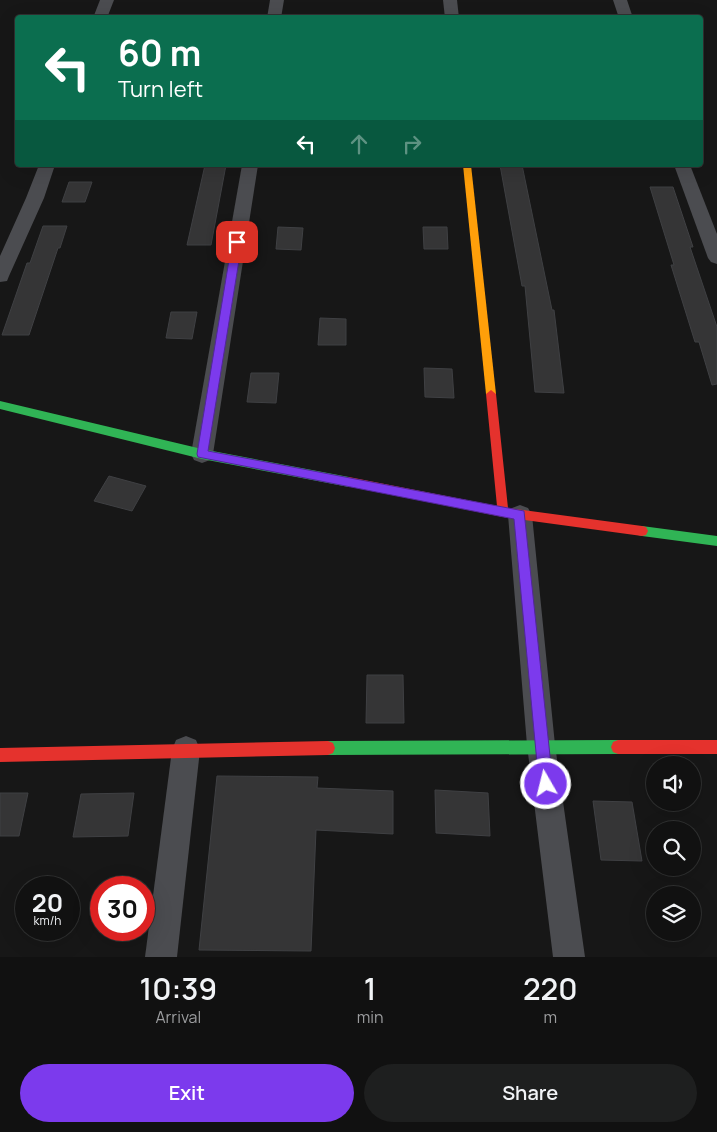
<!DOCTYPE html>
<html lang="en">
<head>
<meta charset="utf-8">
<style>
	:root { --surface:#111; --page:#1e1f1f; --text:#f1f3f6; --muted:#9c9d9f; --line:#303131; --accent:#7c3aed }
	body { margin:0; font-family:Manrope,sans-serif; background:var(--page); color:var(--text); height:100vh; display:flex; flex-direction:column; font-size:19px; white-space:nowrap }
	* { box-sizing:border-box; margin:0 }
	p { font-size:16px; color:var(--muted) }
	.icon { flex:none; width:28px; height:28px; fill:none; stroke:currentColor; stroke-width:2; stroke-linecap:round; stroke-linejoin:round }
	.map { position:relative; height:957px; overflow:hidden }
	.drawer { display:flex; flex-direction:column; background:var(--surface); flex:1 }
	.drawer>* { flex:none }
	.guide { position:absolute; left:15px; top:15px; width:688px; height:152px; border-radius:5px; box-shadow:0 5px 20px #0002,0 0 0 1px var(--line); background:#0b6e4f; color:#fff; overflow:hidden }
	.fabs { position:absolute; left:646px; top:756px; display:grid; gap:10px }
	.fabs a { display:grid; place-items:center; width:55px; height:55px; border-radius:50%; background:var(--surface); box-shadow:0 5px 20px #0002,0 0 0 1px var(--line); font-size:25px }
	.speed { position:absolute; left:15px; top:876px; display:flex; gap:10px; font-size:25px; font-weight:700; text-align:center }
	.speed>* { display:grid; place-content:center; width:65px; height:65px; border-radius:50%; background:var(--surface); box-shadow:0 5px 20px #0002,0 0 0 1px var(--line); line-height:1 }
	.speed small { font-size:12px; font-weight:400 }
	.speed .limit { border:8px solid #d22; background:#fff; color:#111 }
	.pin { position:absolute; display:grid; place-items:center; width:42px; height:42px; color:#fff; margin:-21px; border-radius:10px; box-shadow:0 2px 8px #0006 }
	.me { position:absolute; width:55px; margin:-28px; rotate:352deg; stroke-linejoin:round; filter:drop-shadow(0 0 4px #0008) }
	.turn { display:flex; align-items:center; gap:18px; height:105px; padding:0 20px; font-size:22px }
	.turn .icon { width:65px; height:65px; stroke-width:2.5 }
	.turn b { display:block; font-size:35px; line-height:42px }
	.lanes { display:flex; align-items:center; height:48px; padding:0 20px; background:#0003; justify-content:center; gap:25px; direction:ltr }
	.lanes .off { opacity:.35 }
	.eta { display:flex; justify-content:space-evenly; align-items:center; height:85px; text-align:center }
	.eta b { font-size:30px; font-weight:600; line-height:35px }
	.action { display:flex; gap:10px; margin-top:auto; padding:10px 20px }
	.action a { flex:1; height:58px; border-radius:30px; background:var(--accent); color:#fff; font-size:20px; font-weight:600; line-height:58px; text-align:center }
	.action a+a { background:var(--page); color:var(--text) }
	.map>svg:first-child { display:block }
	.building { fill:#353536; stroke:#3f4043 }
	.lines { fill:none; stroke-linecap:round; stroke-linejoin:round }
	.street { fill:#4b4c50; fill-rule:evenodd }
	.fast { fill:#30b455; fill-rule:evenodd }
	.slow { fill:#ff9f0a; fill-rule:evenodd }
	.jam { fill:#e5322d; fill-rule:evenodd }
	.route { fill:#7c3aed; stroke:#51269a }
</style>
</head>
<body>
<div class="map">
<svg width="717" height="957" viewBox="0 0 717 957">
	<rect width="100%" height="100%" fill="#171717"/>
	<!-- building -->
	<g class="building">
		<path d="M205 165H226L211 245H187Z"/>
		<path d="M500 165H522L552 310H554L564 393 535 392 525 286H522Z"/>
		<path d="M69 182H92L85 202H62Z"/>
		<path d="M650 187H673L693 247H690L717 327V384L712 385 699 342H695L671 265H674Z"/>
		<path d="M43 226H67L60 248H58L29 335H2L27 263H30Z"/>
		<path d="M278 227 303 228 301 250 276 249Z"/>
		<path d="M423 227H447L448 249H424Z"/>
		<path d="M171 312H197L192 339 166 338Z"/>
		<path d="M320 318 346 319V345H318Z"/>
		<path d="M424 368 452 369 454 398 425 397Z"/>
		<path d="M251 373H279L276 403 247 402Z"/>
		<path d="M109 476 146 486 132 511 94 501Z"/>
		<path d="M367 675H403L404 723H366Z"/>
		<path d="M217 776 318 777 317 788 393 791V834L316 830 311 951 199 950Z"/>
		<path d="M435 790 488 793 490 836 436 833Z"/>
		<path d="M0 793H28L19 836H0Z"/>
		<path d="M134 793 128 836 73 837 81 794Z"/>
		<path d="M593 801 632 802 642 861 601 860Z"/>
	</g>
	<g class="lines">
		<!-- street -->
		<g class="street">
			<path d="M100 0H114L107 18H93Z"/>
			<path d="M270 0H284L281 18H267Z"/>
			<path d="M443 0H457L459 18H445Z"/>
			<path d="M613 0H627L633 18H619Z"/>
			<path d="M39 165H55L44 198 9 276 7 281 0 282V256L26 198Z"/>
			<path d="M242 165H258L213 454 210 460 202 463 194 460 191 454Z"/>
			<path d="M674 165H690L717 234V264L711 262 708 258Z"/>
			<path d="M520 505 528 508 532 515 555 745 585 957H553L527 745 508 515 512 508Z"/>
			<path d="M186 736 196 740 200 750 177 957H145L172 750 176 740Z"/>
		</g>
		<!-- fast -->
		<g class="fast">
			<path d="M0 401 202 449 349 477 353 479 355 482 353 485 349 487 202 459 0 409Z"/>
			<path d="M642 526 717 536V546L642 536 638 535 636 531 638 527Z"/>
			<path d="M618 740 623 742 625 747 623 752 618 754 328 755 323 753 321 748 323 743 328 741Z"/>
		</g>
		<!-- slow -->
		<path class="slow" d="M463 165H471L496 394 491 398 486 394Z"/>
		<!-- jam -->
		<g class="jam">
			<path d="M491 390 496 394 508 508 642 526 646 527 648 531 646 535 642 536 503 517 345 485 343 482 345 479 349 477 497 506 486 394Z"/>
			<path d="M618 740H717V754H618L613 752 611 747 613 742Z"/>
			<path d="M328 741 333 743 335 748 333 753 328 755 0 762V748Z"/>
		</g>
	</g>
	<!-- route -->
	<path class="route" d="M237 239 242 242 208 451 524 511 553 784 551 789 546 791 541 789 539 784 514 519 198 457 197 454 232 242Z"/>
</svg>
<div class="fabs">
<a><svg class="icon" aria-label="sound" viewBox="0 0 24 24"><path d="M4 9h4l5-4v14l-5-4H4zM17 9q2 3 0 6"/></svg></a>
<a><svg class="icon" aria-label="search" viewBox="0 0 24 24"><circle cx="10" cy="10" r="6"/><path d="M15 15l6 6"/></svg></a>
<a><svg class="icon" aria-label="layers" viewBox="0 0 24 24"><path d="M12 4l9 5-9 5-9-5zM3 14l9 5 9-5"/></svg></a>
</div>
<div class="speed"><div>20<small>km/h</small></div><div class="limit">30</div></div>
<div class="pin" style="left:237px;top:242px;background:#d93025"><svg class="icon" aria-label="arrive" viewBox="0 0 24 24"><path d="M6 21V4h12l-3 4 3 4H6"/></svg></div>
<svg class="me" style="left:546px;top:784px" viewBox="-20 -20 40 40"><circle r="17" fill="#7c3aed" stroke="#fff" stroke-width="3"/><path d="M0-11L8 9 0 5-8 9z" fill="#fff"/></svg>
<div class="guide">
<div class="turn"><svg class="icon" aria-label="left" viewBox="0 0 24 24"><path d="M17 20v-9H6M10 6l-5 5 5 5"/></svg><div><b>60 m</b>Turn left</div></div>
<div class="lanes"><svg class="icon" aria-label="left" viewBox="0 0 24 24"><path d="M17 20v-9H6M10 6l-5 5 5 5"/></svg><svg class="icon off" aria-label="ahead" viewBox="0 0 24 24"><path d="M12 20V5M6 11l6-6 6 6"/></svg><svg class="icon off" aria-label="right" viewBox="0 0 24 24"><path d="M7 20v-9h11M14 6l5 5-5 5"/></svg></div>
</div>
</div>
<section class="drawer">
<div class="eta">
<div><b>10:39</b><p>Arrival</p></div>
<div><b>1</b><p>min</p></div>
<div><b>220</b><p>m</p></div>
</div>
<div class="action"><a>Exit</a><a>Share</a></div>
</section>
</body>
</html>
